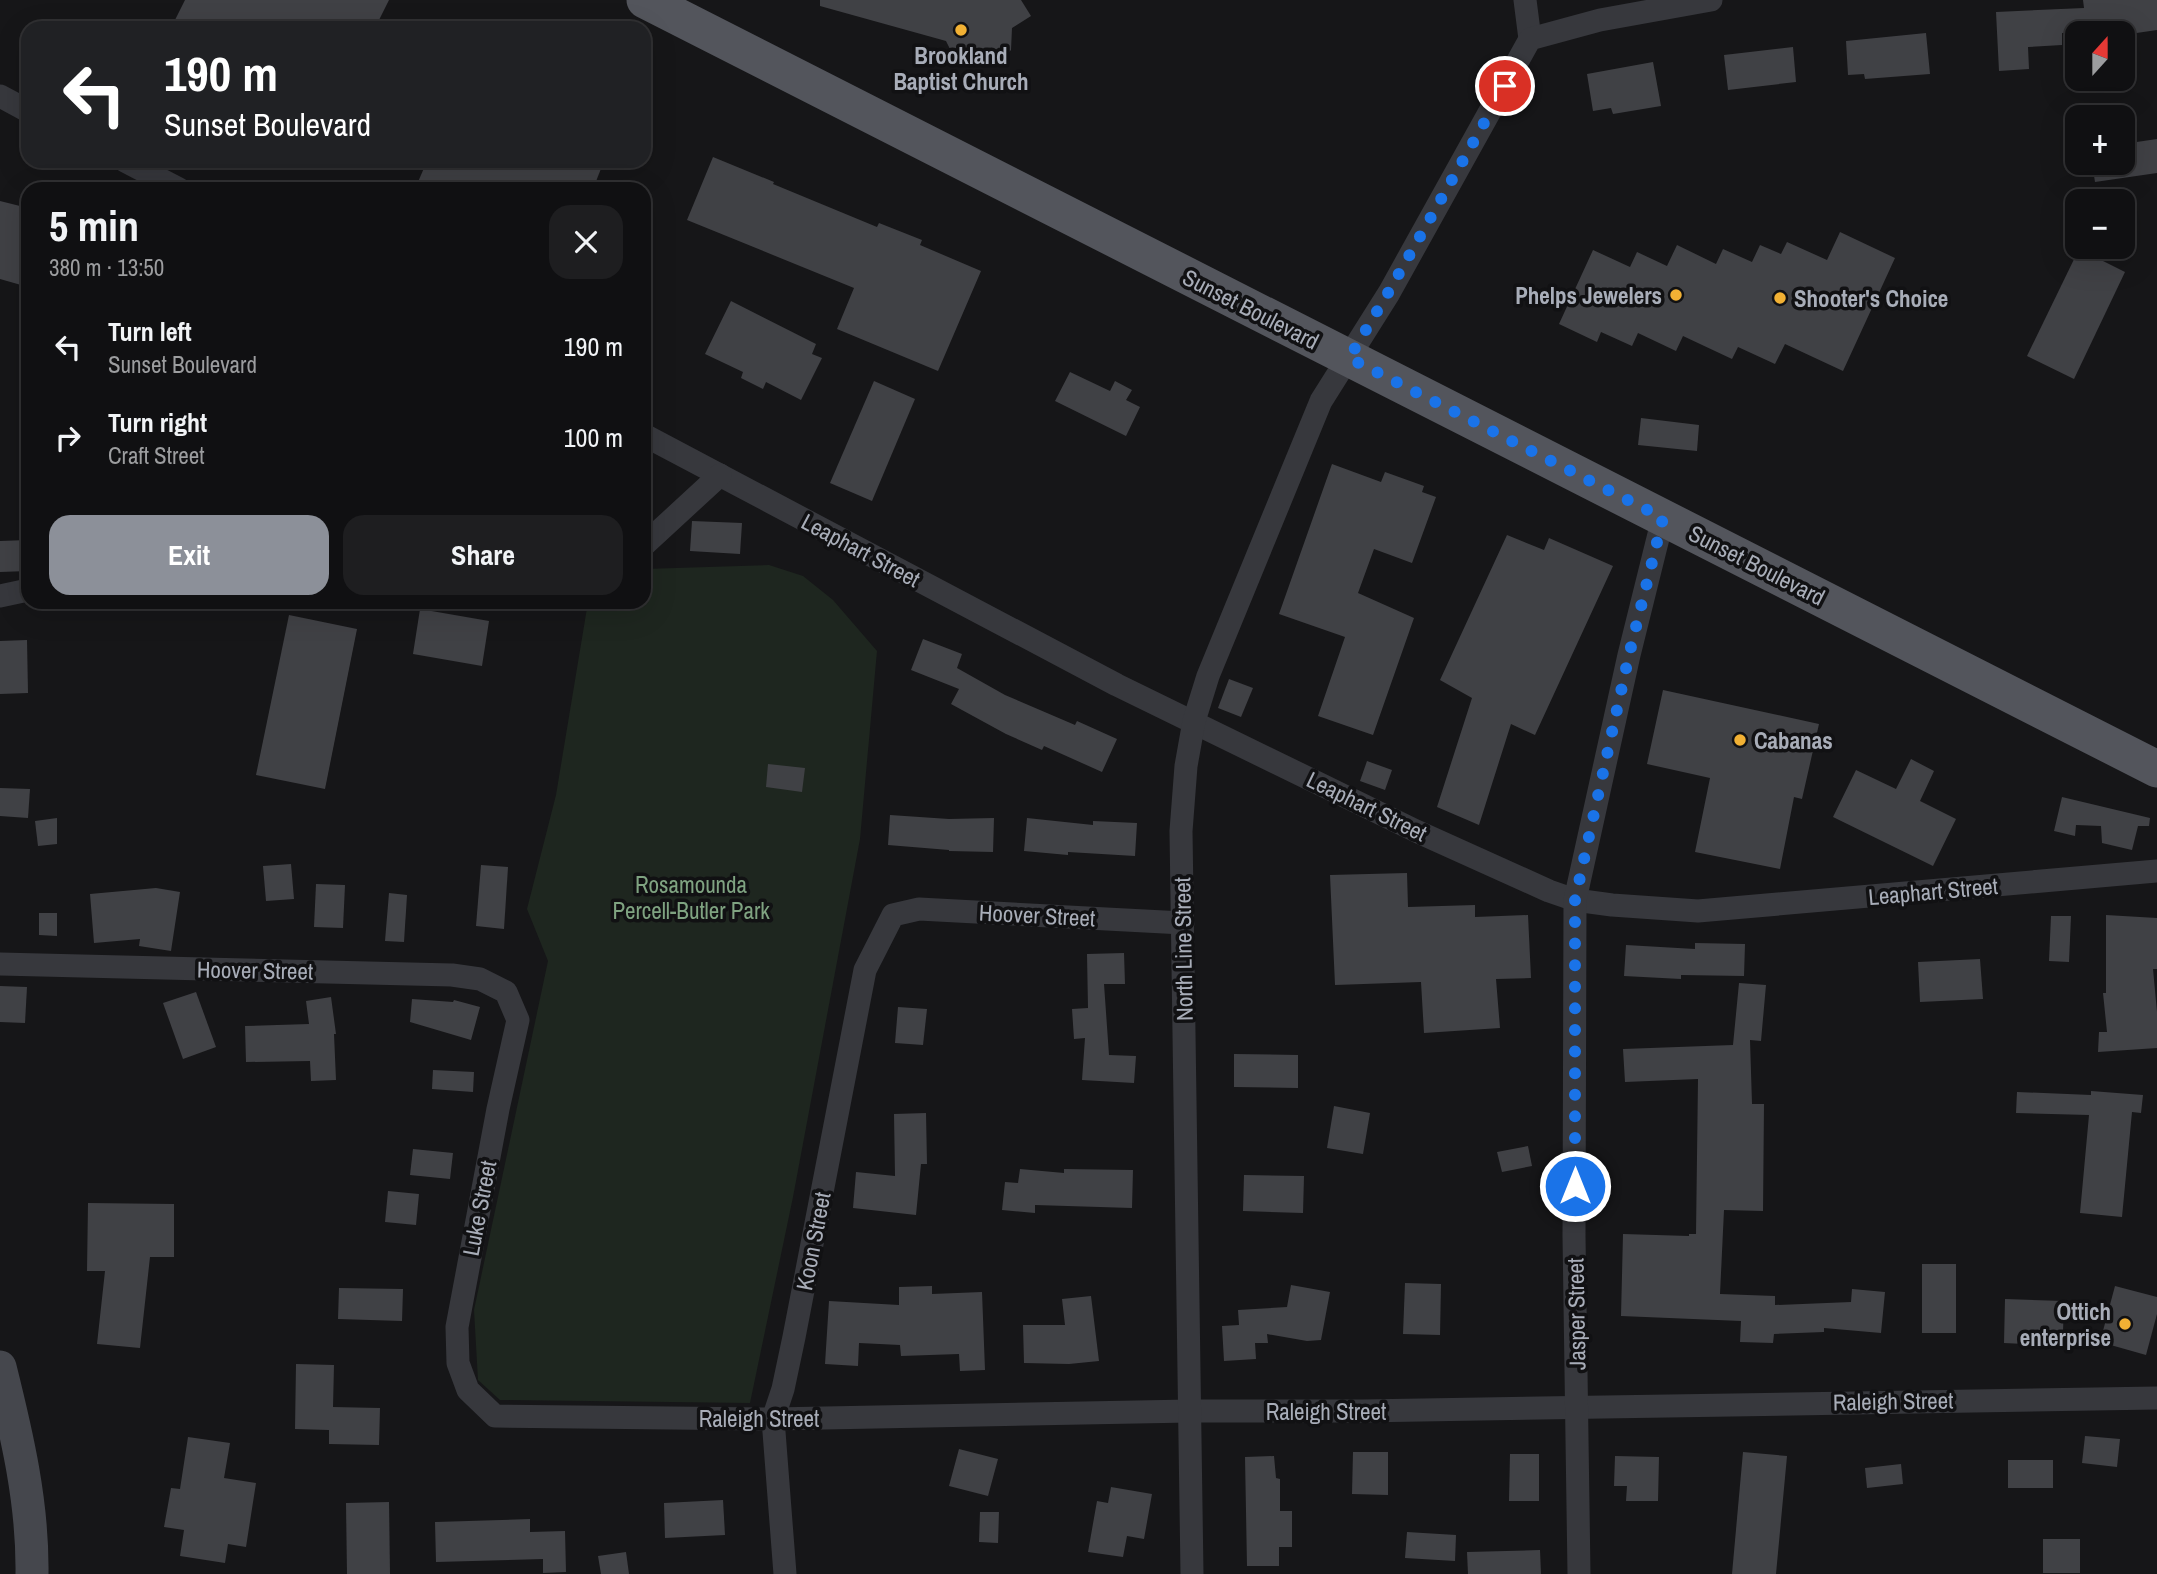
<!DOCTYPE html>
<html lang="en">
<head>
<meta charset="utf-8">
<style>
	:root { --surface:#101012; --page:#1e1e20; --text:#f1f3f6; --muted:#9c9d9f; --line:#303032; --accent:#8c9099 }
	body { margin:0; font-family:"Archivo Narrow",sans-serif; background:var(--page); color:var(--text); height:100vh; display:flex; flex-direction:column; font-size:26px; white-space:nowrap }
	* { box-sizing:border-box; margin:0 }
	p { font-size:23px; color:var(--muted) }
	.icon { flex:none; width:38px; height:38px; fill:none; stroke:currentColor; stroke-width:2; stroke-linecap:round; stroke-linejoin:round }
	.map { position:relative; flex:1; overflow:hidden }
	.details { position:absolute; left:21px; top:182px; width:630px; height:427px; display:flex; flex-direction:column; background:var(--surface); border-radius:21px; box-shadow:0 7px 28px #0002,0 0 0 2px var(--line) }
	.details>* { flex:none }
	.hud { position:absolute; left:21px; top:21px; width:630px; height:147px; border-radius:21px; box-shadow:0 7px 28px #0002,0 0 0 2px var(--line); background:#202124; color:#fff; overflow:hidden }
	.needle { width:46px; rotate:21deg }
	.fabs { position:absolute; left:2065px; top:21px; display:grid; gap:14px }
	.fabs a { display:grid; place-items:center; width:70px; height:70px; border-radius:14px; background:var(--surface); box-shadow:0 7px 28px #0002,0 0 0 2px var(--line); font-size:35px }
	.pin { position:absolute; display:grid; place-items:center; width:60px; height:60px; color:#fff; margin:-30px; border:4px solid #fff; border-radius:50%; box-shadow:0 2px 7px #0007 }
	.me { position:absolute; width:77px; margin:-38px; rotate:0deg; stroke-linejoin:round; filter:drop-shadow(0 0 5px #0008) }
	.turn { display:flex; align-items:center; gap:24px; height:147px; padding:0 28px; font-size:32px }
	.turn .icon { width:91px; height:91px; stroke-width:2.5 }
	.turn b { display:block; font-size:49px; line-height:60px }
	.round { display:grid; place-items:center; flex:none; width:74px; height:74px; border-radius:21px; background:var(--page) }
	.head { display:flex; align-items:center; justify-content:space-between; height:119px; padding:0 28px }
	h1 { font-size:42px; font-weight:800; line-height:52px }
	.cta { display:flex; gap:14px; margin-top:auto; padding:14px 28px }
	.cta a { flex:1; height:80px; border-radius:21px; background:var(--accent); color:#fff; font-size:28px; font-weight:800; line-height:80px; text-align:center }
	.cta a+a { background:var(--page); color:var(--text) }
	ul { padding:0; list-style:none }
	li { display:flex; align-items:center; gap:21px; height:91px; padding:0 28px }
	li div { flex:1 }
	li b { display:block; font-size:26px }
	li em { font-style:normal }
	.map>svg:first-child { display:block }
	.green { fill:#1e261f }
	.building { fill:#404145 }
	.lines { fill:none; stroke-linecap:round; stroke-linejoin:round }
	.minor { stroke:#37383d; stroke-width:23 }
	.secondary { stroke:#45474d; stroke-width:33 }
	.primary { stroke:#53555c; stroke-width:37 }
	.route { stroke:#1a73e8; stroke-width:12; stroke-dasharray:0 21.6 }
	.poi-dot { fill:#f2b134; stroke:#111113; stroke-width:2.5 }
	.labels { text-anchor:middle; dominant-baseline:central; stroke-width:7; stroke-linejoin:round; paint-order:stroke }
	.poi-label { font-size:23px; font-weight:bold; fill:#a8adb8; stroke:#111113; text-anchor:end }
	.street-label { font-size:23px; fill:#a8adb8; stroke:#111113 }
	.park-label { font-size:23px; fill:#7fa381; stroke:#111113 }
</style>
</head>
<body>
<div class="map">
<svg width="2157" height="1574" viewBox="0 0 2157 1574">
	<rect width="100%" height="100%" fill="#161618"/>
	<!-- green -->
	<path class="green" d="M769 565 803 576 833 600 877 651 860 839 793 1197 750 1403 500 1400 478 1380 474 1310 548 961 527 909 556 795 588 602H644V569Z"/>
	<!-- building -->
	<g class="building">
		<path d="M185 0H389L375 28H171Z"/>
		<path d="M820 0H1021L1031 16 1012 28 1011 50 1002 60H994L973 51 966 54 963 49 953 55 946 41 820 6Z"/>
		<path d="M2083 0H2157V30L2123 35 2062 33V45L2028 47 2029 69 1999 71 1996 12 2084 8Z"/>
		<path d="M1926 33 1930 74 1865 79 1864 74 1848 75 1846 41Z"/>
		<path d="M1793 47 1796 82 1728 90 1724 55Z"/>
		<path d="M1653 62 1661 106 1613 114 1611 108 1593 111 1587 74Z"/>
		<path d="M2157 139V173L2095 182 2092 163H2123V144Z"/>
		<path d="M713 157 774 182 773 184 877 227 879 223 922 240 920 245 981 271 938 371 837 329 854 288 687 220Z"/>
		<path d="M427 161H604L593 189H415Z"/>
		<path d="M0 201 28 208V287L0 279Z"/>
		<path d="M1840 232 1895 258 1843 371 1785 344 1775 364 1738 347 1732 359 1683 336 1676 351 1638 333 1632 346 1601 332 1597 342 1559 324 1593 250 1630 267 1637 252 1667 266 1677 245 1716 264 1723 249 1752 262 1760 245 1781 254 1787 242 1827 260Z"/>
		<path d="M2079 249 2125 272 2074 379 2027 356Z"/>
		<path d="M731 301 816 344 812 354 822 358 801 400 766 382 763 389 741 378 743 372 705 354Z"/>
		<path d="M1070 372 1110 391 1115 381 1132 390 1126 400 1140 407 1126 436 1055 401Z"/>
		<path d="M874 381 915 399 872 501 830 483Z"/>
		<path d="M1641 418 1699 425 1697 451 1638 445Z"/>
		<path d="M1332 464 1381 482 1385 472 1424 486 1422 492 1436 497 1412 563 1374 549 1358 593 1414 618 1373 735 1318 716 1345 637 1279 614Z"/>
		<path d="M692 521 742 523 740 554 690 551Z"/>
		<path d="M1507 535 1544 550 1549 538 1613 566 1535 735 1511 724 1479 825 1437 807 1472 698 1440 680Z"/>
		<path d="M28 540V571L0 572V541Z"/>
		<path d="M420 609 489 621 482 666 413 654Z"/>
		<path d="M289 615 357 629 325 789 256 775Z"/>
		<path d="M923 639 962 654 957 668 1005 695 1075 725 1077 721 1117 739 1102 772 1044 746 1042 750 1006 734 951 704 959 689 911 670Z"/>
		<path d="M27 640 28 693 0 694V641Z"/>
		<path d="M1229 679 1253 688 1241 717 1218 708Z"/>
		<path d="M1663 690 1819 724 1802 799 1794 797 1780 869 1695 852 1710 778 1647 764Z"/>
		<path d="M1911 759 1934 771 1920 801 1956 819 1933 866 1833 817 1856 770 1896 789Z"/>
		<path d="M1367 761 1392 770 1385 790 1360 781Z"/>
		<path d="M768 764 805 768 802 792 766 787Z"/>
		<path d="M0 788 30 789 28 818 0 816Z"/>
		<path d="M2062 797 2150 818 2149 826H2138L2132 850 2102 843 2101 826 2076 825 2075 836 2054 831Z"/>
		<path d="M890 815 949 819 994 818 993 852 949 851V850L888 845Z"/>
		<path d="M57 818V844L38 846 35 821Z"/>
		<path d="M1027 818 1093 825V821L1137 823 1135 856 1068 852V855L1024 851Z"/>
		<path d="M291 864 294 899 266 901 263 866Z"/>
		<path d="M481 865 508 867 504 929 476 926Z"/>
		<path d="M1407 873 1408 907 1475 905V917L1528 915 1531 978 1496 979 1500 1028 1424 1033 1421 982 1335 985 1330 875Z"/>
		<path d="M316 884 345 885 343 928 314 927Z"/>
		<path d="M156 888 180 892 171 951 139 946 140 939 94 943 90 894Z"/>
		<path d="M389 893 407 895 404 942 385 941Z"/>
		<path d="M39 913H57V936L39 935Z"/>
		<path d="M2106 915 2157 918V969H2153L2157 1012V1048L2098 1052 2099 1032H2107L2103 993H2106Z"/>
		<path d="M2051 916H2071L2069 962 2049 961Z"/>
		<path d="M1695 943 1745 944 1744 976 1681 975V979L1624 976 1626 945 1695 949Z"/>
		<path d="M1124 953 1125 984H1104L1109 1055 1136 1056 1134 1083 1082 1080 1085 1038 1074 1039 1072 1009 1088 1008 1087 954Z"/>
		<path d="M1980 959 1983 999 1920 1002 1918 962Z"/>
		<path d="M1739 983 1766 985 1761 1041 1750 1040 1752 1104H1764L1763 1211 1724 1210 1720 1294 1775 1296V1305L1851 1302 1852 1289 1885 1292 1881 1333 1824 1328V1332L1774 1334 1773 1343 1740 1342 1741 1321 1621 1316 1623 1234 1689 1236V1234H1696L1698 1079 1625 1082 1623 1049 1733 1045Z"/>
		<path d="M0 986 27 987 25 1023 0 1022Z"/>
		<path d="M196 992 216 1047 183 1059 163 1003Z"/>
		<path d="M331 997 336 1034H334L336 1080 311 1081 310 1061 246 1062 245 1026 309 1024 306 1001Z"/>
		<path d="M412 999 453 1002 454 1000 480 1007 471 1040 410 1022Z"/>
		<path d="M898 1007 927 1009 923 1045 895 1043Z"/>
		<path d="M1234 1054 1298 1055V1088L1234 1087Z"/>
		<path d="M433 1070 474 1072 473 1092 432 1089Z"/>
		<path d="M2091 1091 2143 1095 2141 1113 2132 1112 2122 1217 2080 1213 2089 1115 2016 1113 2017 1092 2091 1095Z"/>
		<path d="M1334 1106 1370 1113 1363 1154 1327 1148Z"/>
		<path d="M926 1113 927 1164H921L916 1215 853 1208 856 1172 895 1176 894 1114Z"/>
		<path d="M1528 1146 1532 1166 1502 1172 1497 1152Z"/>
		<path d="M413 1149 453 1153 450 1179 410 1175Z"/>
		<path d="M1020 1169 1064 1173V1169L1133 1170 1132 1208 1035 1205V1213L1002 1210 1005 1182 1018 1183Z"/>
		<path d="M1244 1175 1304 1176 1303 1213 1243 1211Z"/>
		<path d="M388 1191 419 1194 416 1225 385 1222Z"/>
		<path d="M88 1203 174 1204V1257H150L140 1348 97 1344 105 1271H87Z"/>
		<rect x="1922" y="1264" width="34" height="69"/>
		<path d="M1405 1283 1441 1284 1440 1335 1403 1334Z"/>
		<path d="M1291 1285 1330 1292 1321 1340 1307 1341 1267 1334 1268 1343H1255L1256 1359 1224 1361 1222 1326 1239 1325 1238 1310 1287 1307Z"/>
		<path d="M932 1286V1294L982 1292 985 1370 960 1371 959 1354 901 1356 900 1345 859 1343 858 1366 825 1364 829 1301 899 1305V1287Z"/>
		<path d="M2115 1286 2157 1297V1314L2146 1355 2100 1342Z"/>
		<path d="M339 1288 403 1289 402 1321 338 1319Z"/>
		<path d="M1091 1296 1099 1361 1069 1364 1024 1363 1023 1325H1065L1062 1299Z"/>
		<path d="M2005 1299 2064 1301 2063 1332 2043 1331V1345L2004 1343Z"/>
		<path d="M296 1364 334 1365 333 1407 380 1408 379 1445 329 1444V1430L295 1429Z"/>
		<path d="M2085 1436 2120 1439 2117 1467 2082 1463Z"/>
		<path d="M188 1437 230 1443 224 1478 256 1483 246 1547 228 1544 225 1563 180 1556 184 1530 164 1527 171 1488 180 1489Z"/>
		<path d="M959 1449 998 1459 988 1496 949 1486Z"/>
		<path d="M1353 1452H1388V1495L1352 1494Z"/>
		<path d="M1743 1452 1787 1456 1776 1574H1732Z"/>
		<path d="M1510 1454H1539V1501H1509Z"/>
		<path d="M1274 1456 1276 1478 1280 1479V1511H1292V1547H1279V1566H1247L1245 1457Z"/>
		<path d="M1615 1456 1659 1457 1658 1501H1626L1627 1486H1614Z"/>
		<rect x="2008" y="1460" width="45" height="28"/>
		<path d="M1901 1464 1903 1484 1867 1488 1865 1468Z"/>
		<path d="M1111 1487 1152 1494 1144 1539 1127 1536 1123 1557 1088 1552 1097 1501 1108 1503Z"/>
		<path d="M723 1500 725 1535 665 1538 664 1503Z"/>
		<path d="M389 1502 390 1574H347L346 1503Z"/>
		<path d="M980 1512H999L998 1543 979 1542Z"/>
		<path d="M530 1519V1532L565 1531 566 1572 543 1573V1559L436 1562 435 1522Z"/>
		<path d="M1407 1532 1456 1535 1455 1561 1405 1558Z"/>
		<rect x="2043" y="1539" width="37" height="34"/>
		<path d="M1540 1550 1541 1574H1468L1467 1552Z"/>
		<path d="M626 1552 629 1574H601L598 1556Z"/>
	</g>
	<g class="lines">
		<!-- minor -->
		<g class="minor">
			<path d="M1525 0 1530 39"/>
			<path d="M0 96 28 111"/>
			<path d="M125 161 179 189"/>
			<path d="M644 435 1117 685 1416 831 1549 891 1575 900 1612 905 1698 911 2157 871"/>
			<path d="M644 545 720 475"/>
			<path d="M0 596 28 590"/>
			<path d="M0 964 452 975 480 979 506 992 518 1020 498 1109 457 1327 458 1363 468 1390 495 1416 773 1419 1190 1411H1362L2157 1398"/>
			<path d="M785 1574 773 1419 783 1389 794 1337 865 970 893 915 919 909 1183 923"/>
			<path d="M1192 1574 1181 831 1186 766 1194 721 1208 676 1321 401 1389 293 1530 39 1600 20 1711 0"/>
			<path d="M1579 1574 1574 1236 1575 900 1629 655 1663 518"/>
		</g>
		<!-- secondary -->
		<path class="secondary" d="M0 1367C17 1435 33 1503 32 1574"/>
		<!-- primary -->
		<path class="primary" d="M645 0 2157 769"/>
	</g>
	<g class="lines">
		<!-- route -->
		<path class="route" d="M1505 86 1388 293 1349 358 1663 518 1629 655 1575 900V1186"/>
	</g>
	<!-- markers -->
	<g class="poi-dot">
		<circle cx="961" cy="30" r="7"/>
		<circle cx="1676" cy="295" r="7"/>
		<circle cx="1780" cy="298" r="7"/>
		<circle cx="1740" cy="740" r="7"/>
		<circle cx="2125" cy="1324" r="7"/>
	</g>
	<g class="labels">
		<!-- poi labels -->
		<g class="poi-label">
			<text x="961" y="55" text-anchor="middle">Brookland<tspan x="961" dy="26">Baptist Church</tspan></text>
			<text x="1662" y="295">Phelps Jewelers</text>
			<text x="1794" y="298" text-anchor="start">Shooter's Choice</text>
			<text x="1754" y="740" text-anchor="start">Cabanas</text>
			<text x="2111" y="1311">Ottich<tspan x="2111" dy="26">enterprise</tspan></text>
		</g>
		<!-- street labels -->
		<g class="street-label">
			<text transform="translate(1251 309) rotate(27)">Sunset Boulevard</text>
			<text transform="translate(861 550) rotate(28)">Leaphart Street</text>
			<text transform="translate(1757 565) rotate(27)">Sunset Boulevard</text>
			<text transform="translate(1367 806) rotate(26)">Leaphart Street</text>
			<text transform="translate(1933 891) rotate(-5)">Leaphart Street</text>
			<text transform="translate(1037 915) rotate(3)">Hoover Street</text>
			<text transform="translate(1183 949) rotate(-91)">North Line Street</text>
			<text transform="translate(255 970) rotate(1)">Hoover Street</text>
			<text transform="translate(479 1208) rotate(-79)">Luke Street</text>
			<text transform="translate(813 1241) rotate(-79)">Koon Street</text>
			<text transform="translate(1576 1314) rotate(-91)">Jasper Street</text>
			<text transform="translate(1893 1401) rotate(-1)">Raleigh Street</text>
			<text x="1326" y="1411">Raleigh Street</text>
			<text x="759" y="1418">Raleigh Street</text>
		</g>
		<!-- park labels -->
		<g class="park-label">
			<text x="691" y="884">Rosamounda<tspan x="691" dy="26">Percell-Butler Park</tspan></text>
		</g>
	</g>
</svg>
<div class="fabs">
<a><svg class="needle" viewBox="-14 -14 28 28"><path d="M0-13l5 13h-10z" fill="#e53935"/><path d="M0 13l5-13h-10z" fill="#9c9d9f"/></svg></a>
<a>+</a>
<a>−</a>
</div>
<div class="pin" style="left:1505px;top:86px;background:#d93025"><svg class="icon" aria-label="arrive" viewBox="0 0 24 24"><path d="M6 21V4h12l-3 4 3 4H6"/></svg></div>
<svg class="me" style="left:1575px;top:1186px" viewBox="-20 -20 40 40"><circle r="17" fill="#1a73e8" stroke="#fff" stroke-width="3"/><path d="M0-11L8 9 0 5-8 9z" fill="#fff"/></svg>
<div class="hud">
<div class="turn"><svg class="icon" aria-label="left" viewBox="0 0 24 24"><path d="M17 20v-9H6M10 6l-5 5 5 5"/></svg><div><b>190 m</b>Sunset Boulevard</div></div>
</div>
<section class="details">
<div class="head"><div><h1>5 min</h1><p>380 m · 13:50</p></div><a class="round"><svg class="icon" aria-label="close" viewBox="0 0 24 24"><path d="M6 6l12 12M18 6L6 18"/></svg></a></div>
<ul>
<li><svg class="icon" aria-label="left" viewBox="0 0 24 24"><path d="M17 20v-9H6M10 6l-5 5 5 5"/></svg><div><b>Turn left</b><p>Sunset Boulevard</p></div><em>190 m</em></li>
<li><svg class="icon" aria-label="right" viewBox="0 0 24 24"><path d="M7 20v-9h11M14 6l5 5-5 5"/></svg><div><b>Turn right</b><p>Craft Street</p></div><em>100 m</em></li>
</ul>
<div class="cta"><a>Exit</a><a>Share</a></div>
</section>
</div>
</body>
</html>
